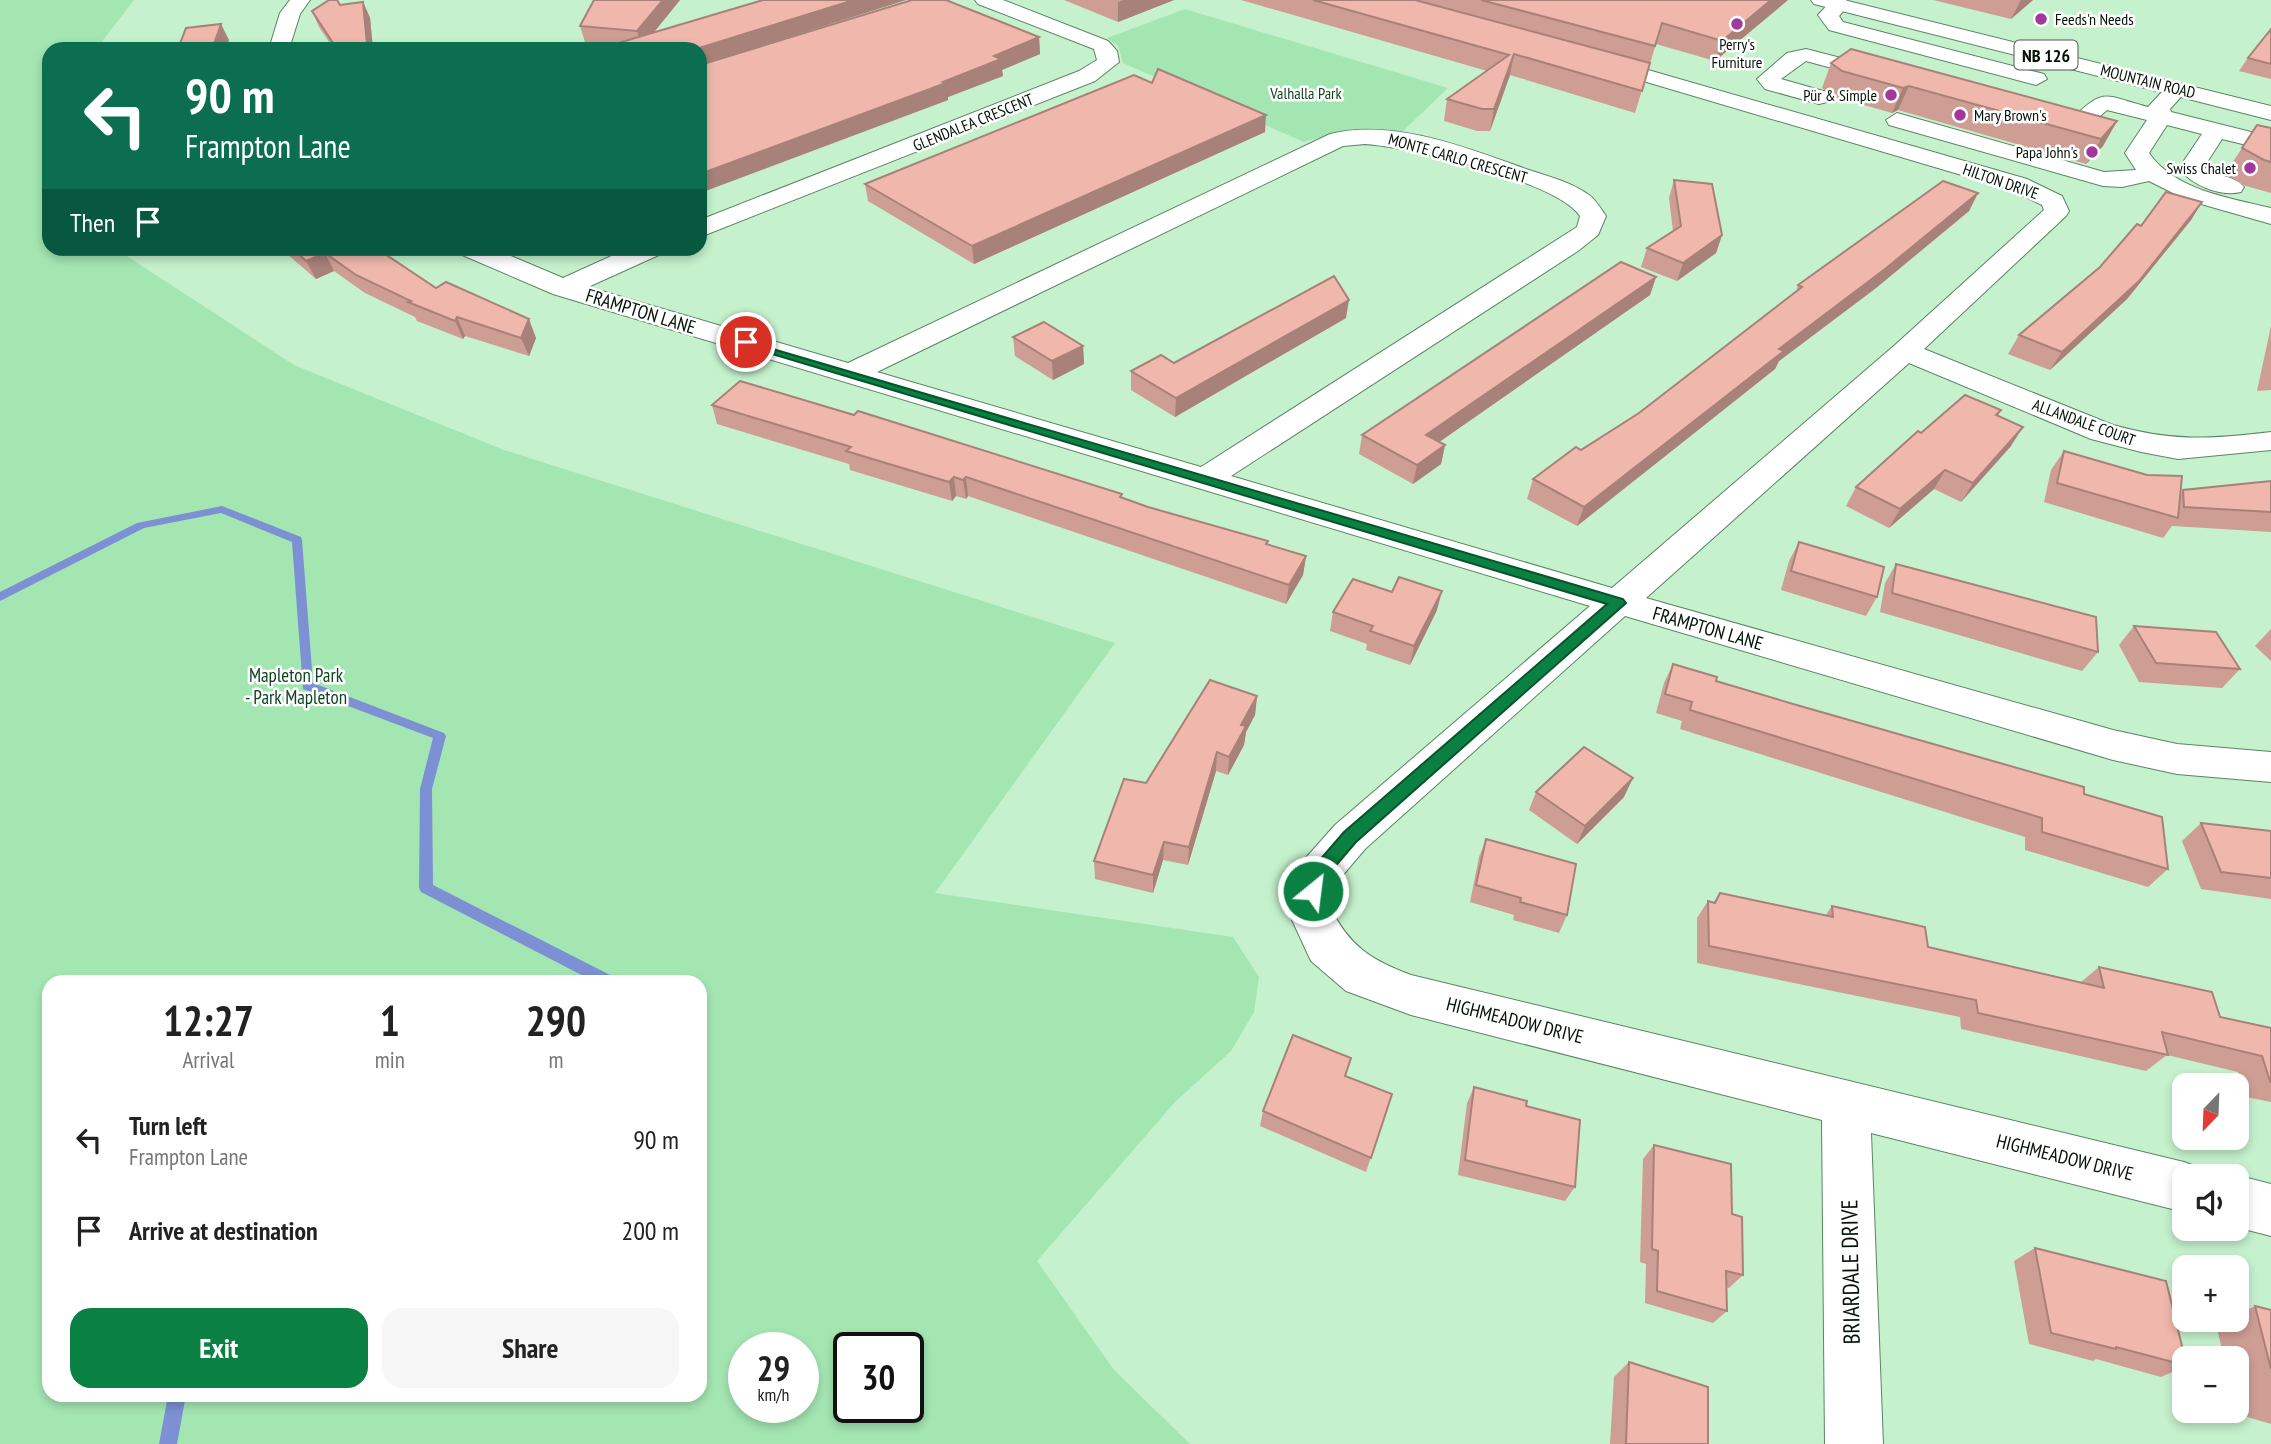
<!DOCTYPE html>
<html lang="en">
<head>
<meta charset="utf-8">
<style>
	:root { --surface:#fff; --page:#f6f6f6; --text:#222; --muted:#767676; --accent:#0b8043 }
	body { margin:0; font-family:"PT Sans Narrow",sans-serif; background:var(--page); color:var(--text); height:100vh; display:flex; flex-direction:column; font-size:26px; white-space:nowrap }
	* { box-sizing:border-box; margin:0 }
	p { font-size:23px; color:var(--muted) }
	.icon { flex:none; width:38px; height:38px; fill:none; stroke:currentColor; stroke-width:2; stroke-linecap:round; stroke-linejoin:round }
	.map { position:relative; flex:1; overflow:hidden }
	.sheet { position:absolute; left:42px; top:975px; width:665px; height:427px; display:flex; flex-direction:column; background:var(--surface); border-radius:21px; box-shadow:0 4px 10px #0003 }
	.sheet>* { flex:none }
	.banner { position:absolute; left:42px; top:42px; width:665px; height:214px; border-radius:21px; box-shadow:0 4px 10px #0003; background:#0b6e4f; color:#fff; overflow:hidden }
	.needle { width:46px; rotate:203deg }
	.tools { position:absolute; left:2172px; top:1073px; display:grid; gap:14px }
	.tools a { display:grid; place-items:center; width:77px; height:77px; border-radius:14px; background:var(--surface); box-shadow:0 4px 10px #0003; font-size:35px }
	.speed { position:absolute; left:728px; top:1332px; display:flex; gap:14px; font-size:35px; font-weight:700; text-align:center }
	.speed>* { display:grid; place-content:center; width:91px; height:91px; border-radius:50%; background:var(--surface); box-shadow:0 4px 10px #0003; line-height:1 }
	.speed small { font-size:18px; font-weight:400 }
	.speed .limit { border:4px solid #111; border-radius:10px; background:#fff; color:#111 }
	.pin { position:absolute; display:grid; place-items:center; width:60px; height:60px; color:#fff; margin:-30px; border:4px solid #fff; border-radius:50%; box-shadow:0 2px 7px #0007 }
	.me { position:absolute; width:77px; margin:-38px; rotate:29deg; stroke-linejoin:round; filter:drop-shadow(0 0 5px #0008) }
	.turn { display:flex; align-items:center; gap:24px; height:147px; padding:0 28px; font-size:32px }
	.turn .icon { width:91px; height:91px; stroke-width:2.5 }
	.turn b { display:block; font-size:49px; line-height:60px }
	.then { display:flex; align-items:center; height:66px; padding:0 28px; background:#0003; gap:14px; font-size:26px }
	.eta { display:flex; justify-content:space-evenly; align-items:center; height:119px; text-align:center }
	.eta b { font-size:42px; font-weight:700; line-height:49px }
	.action { display:flex; gap:14px; margin-top:auto; padding:14px 28px }
	.action a { flex:1; height:80px; border-radius:21px; background:var(--accent); color:#fff; font-size:28px; font-weight:700; line-height:80px; text-align:center }
	.action a+a { background:var(--page); color:var(--text) }
	ul { padding:0; list-style:none }
	li { display:flex; align-items:center; gap:21px; height:91px; padding:0 28px }
	li div { flex:1 }
	li b { display:block; font-size:26px }
	li em { font-style:normal }
	.map>svg:first-child { display:block }
	.green { fill:#a4e6b2; fill-rule:evenodd }
	.lines { fill:none; stroke-linecap:round; stroke-linejoin:round }
	.stream { fill:#7c90d3; fill-rule:evenodd }
	.minor-casing { stroke:#5b8464; stroke-width:2 }
	.major-casing { stroke:#5b8464; stroke-width:2 }
	.minor { fill:#fff; fill-rule:evenodd }
	.major { fill:#fff; fill-rule:evenodd }
	.wall { fill:#ce9e95 }
	.shaded-wall { fill:#a88179 }
	.building { fill:#f0b8ad; stroke:#a88179; stroke-width:2 }
	.route { fill:#0b8043; stroke:#07532c; stroke-width:2 }
	.poi-dot { fill:#a1389a; stroke:#fff; stroke-width:2.5 }
	.labels { text-anchor:middle; dominant-baseline:central; stroke-width:5; stroke-linejoin:round; paint-order:stroke }
	.far-poi-label { font-size:16px; fill:#031206; stroke:#fff; text-anchor:end }
	.far-street-label { font-size:16px; fill:#031206; stroke:#fff }
	.far-park-label { font-size:16px; fill:#104321; stroke:#fff }
	.shield { fill:#fff; stroke:#4f5951; stroke-width:2 }
	.shield-label { font-size:18px; font-weight:bold; fill:#031206 }
	.street-label { font-size:19px; fill:#031206; stroke:#fff }
	.park-label { font-size:19px; fill:#104321; stroke:#fff }
	.near-street-label { font-size:23px; fill:#031206; stroke:#fff }
</style>
</head>
<body>
<div class="map">
<svg width="2271" height="1444" viewBox="0 0 2271 1444">
	<rect width="100%" height="100%" fill="#c5f1cd"/>
	<!-- green -->
	<g class="green">
		<path d="M0 0H134L96 49H49V248L116 249 294 365 504 450 1115 643 935 893 1233 937 1259 977 1254 1012 1231 1051 1175 1102 1037 1261 1114 1370 1190 1444H0ZM49 982H700V1395H49ZM744 1348H803V1407H744ZM849 1348H908V1407H849Z"/>
		<path d="M1185 9 1448 88 1402 132 1350 129 1304 142 1123 63 1118 46 1107 38Z"/>
	</g>
	<g class="lines">
		<!-- stream -->
		<g class="stream">
			<path d="M222 506 301 537 302 540 313 683 444 733 446 736 432 789 433 885 614 977 616 982H595L421 892 419 888 420 789 433 738 303 689 292 542 221 513 144 528 0 601V592L137 523Z"/>
			<path d="M168 1395H186L177 1444H159Z"/>
		</g>
		<!-- minor casing -->
		<g class="minor-casing">
			<g id="minor">
				<path d="M290 0H310L300 14 289 49H269L280 13Z"/>
				<path d="M975 0H1003L1108 41 1117 51 1119 62 1095 81 700 237V220L1079 71 1097 60 1094 49 978 4Z"/>
				<path d="M1832 0H1846L1849 4 1839 16 1843 22 2044 74 2047 79 2036 85 1829 30 1818 15Z"/>
				<path d="M1806 49 1891 71 1894 76 1883 82 1806 61 1781 79 1827 92 1830 97 1827 102 1819 104 1765 89 1757 79 1787 53Z"/>
				<path d="M1596 55 2027 179 2062 196 2069 211 2066 216 1924 349 2113 425C2173 442 2210 439 2271 432V450L2178 459 2141 452 2091 439 1909 363 1646 598 2113 730 2177 744 2271 752V782L2177 774 2113 760 1625 616 1365 849 1337 882 1330 907C1349 946 1371 960 1411 975L2184 1162 2202 1169 2205 1176H2184V1212L1871 1133 1883 1444H1825L1822 1120 1411 1015 1346 991 1311 961 1286 907 1303 861 1335 825 1590 606 553 294 460 254 456 248H492L563 278 629 248H665L661 254 588 287 848 363 1330 134C1395 118 1469 149 1529 170 1550 177 1571 182 1589 195 1596 200 1601 209 1606 216L1598 235 1578 251 1231 476 1612 588 1895 345 2044 210 2042 205 2009 189 1589 65 1585 61ZM1365 144C1410 147 1556 181 1580 216L1577 227 1201 467 877 372 1343 146Z"/>
				<path d="M2169 91 2180 98 2170 109 2171 112 2271 137V151L2222 139 2204 167C2215 177 2235 175 2244 187L2241 192C2220 197 2191 185 2179 168L2202 134 2167 125 2149 153C2174 190 2230 198 2271 208V224L2187 200 2149 181 2122 187 2103 186 1889 125 1886 120 1897 113 2104 172 2136 170 2125 153 2147 120 2107 110C2075 139 2079 136 2037 125L2034 120 2045 113 2070 120C2106 87 2102 95 2148 107L2161 93Z"/>
				<path d="M2236 1175 2271 1184V1236L2236 1227Z"/>
			</g>
		</g>
		<!-- major casing -->
		<g class="major-casing">
			<path id="major" d="M1811 0H1844L2271 106V120L1814 4Z"/>
		</g>
		<!-- minor -->
		<use href="#minor" class="minor"/>
		<!-- major -->
		<use href="#major" class="major"/>
	</g>
	<!-- wall -->
	<g class="wall">
		<path d="M594 0H680L654 32 906 0 739 53 1039 37 1040 54 1002 70 1003 76 948 97V100L700 193V49L585 42 580 26Z"/>
		<path d="M1064 0H1174L1118 22Z"/>
		<path d="M1241 0H1788L1715 61 1656 44 1635 113 1510 75 1490 131H1477L1444 121 1447 99 1487 71Z"/>
		<path d="M1933 0H2033L2011 19Z"/>
		<path d="M363 2 370 18 373 49H334L319 27 312 11Z"/>
		<path d="M2271 29V79L2239 71 2248 58Z"/>
		<path d="M1831 63 2117 121 2103 146 2086 164 1898 110 1892 113 1832 96 1822 88Z"/>
		<path d="M1152 83 1265 132 974 264 868 201 865 184Z"/>
		<path d="M2257 125 2271 128V193L2246 186 2225 174Z"/>
		<path d="M1674 180 1722 235 1716 253 1677 281 1641 267 1647 248 1673 231 1669 198Z"/>
		<path d="M1978 193 1969 211 1876 288 1779 361 1775 369 1577 526 1527 499 1533 479 1639 413 1796 292 1798 285Z"/>
		<path d="M2202 202 2191 220 2127 299 2050 370 2008 354 2019 335 2100 267 2141 226Z"/>
		<path d="M280 248H376L436 288 536 338 529 356 465 336 463 339 417 321 415 317 365 293 334 271 316 279Z"/>
		<path d="M1656 277 1650 295 1439 442 1445 445 1441 464 1413 484 1359 454 1362 435Z"/>
		<path d="M1346 318 1175 417 1131 390V371L1174 363Z"/>
		<path d="M2271 326V390L2257 391Z"/>
		<path d="M1013 337 1083 346 1084 364 1053 380 1015 356Z"/>
		<path d="M712 405 1122 494V497L1148 507 1268 541V544L1306 556 1303 575 1286 604 968 496 966 499 956 496 952 501 850 470 849 464 717 424Z"/>
		<path d="M2001 410 1998 416 2011 446 1961 502 1934 489 1889 528 1846 506 1856 487 1921 433Z"/>
		<path d="M2064 451 2181 493 2183 490 2271 481V532L2172 526 2163 538 2044 502 2051 470Z"/>
		<path d="M1799 542 1877 597 1866 616 1781 590 1789 561Z"/>
		<path d="M1896 564 2098 652 2082 671 1880 612 1885 583Z"/>
		<path d="M1392 592 1437 610 1410 665 1366 650 1367 644 1330 631 1333 612Z"/>
		<path d="M2134 626 2240 669 2222 688 2139 682 2119 645Z"/>
		<path d="M2271 629V661L2255 646Z"/>
		<path d="M1673 664 1716 681 2168 869 2148 887 2025 850V837L1680 729 1682 721 1656 713 1664 683Z"/>
		<path d="M1257 696 1255 715 1246 732 1244 745 1228 775 1216 771 1188 865 1163 860 1153 893 1095 879 1094 861 1146 783Z"/>
		<path d="M1536 792 1624 797 1577 844 1529 810Z"/>
		<path d="M2201 823 2271 831V899L2201 889 2182 841Z"/>
		<path d="M1486 839 1567 915 1559 933 1513 920 1514 915 1470 902 1479 857Z"/>
		<path d="M1720 893 1825 916 1832 906 1928 947 2081 982 2099 967 2220 1017 2271 1028V1102L2246 1097 2238 1072 2167 1055 2146 1071 1961 1029 1960 1017 1697 963V918L1708 901 1714 902Z"/>
		<path d="M1346 1076 1392 1094 1366 1172 1260 1126 1263 1111Z"/>
		<path d="M1474 1087 1526 1106 1575 1187 1565 1201 1458 1175 1467 1103Z"/>
		<path d="M1654 1145 1732 1214 1743 1275 1729 1288 1726 1287 1727 1311 1713 1323 1645 1303 1646 1264 1640 1262 1643 1159Z"/>
		<path d="M2035 1248 2184 1358V1367L2161 1377 2096 1359 2093 1361 2029 1344 2014 1261Z"/>
		<path d="M2255 1306 2271 1310V1424L2237 1414 2236 1358H2224L2216 1324 2226 1320H2236V1315Z"/>
		<path d="M1629 1362 1708 1444H1610L1614 1377Z"/>
	</g>
	<!-- shaded-wall -->
	<g class="shaded-wall">
		<path d="M663 0H680L642 47 637 31Z"/>
		<path d="M854 0H906L700 65V49H696Z"/>
		<path d="M1124 0H1174L1118 22V2Z"/>
		<path d="M1771 0H1788L1715 61 1722 41Z"/>
		<path d="M2021 0H2033L2011 19Z"/>
		<path d="M363 2 370 18 373 49H370L367 44Z"/>
		<path d="M221 24 229 40 226 49H214V44Z"/>
		<path d="M1039 37 1040 54 1002 70 1003 76 948 97V100L700 193V174L943 82 994 56Z"/>
		<path d="M1514 54 1510 75 1490 131 1494 109Z"/>
		<path d="M1909 86 1898 110 1892 113 1903 88Z"/>
		<path d="M1266 115 1265 132 974 264 972 246Z"/>
		<path d="M2117 121 2103 146 2086 164 2101 139Z"/>
		<path d="M1978 193 1969 211 1876 288 1779 361 1775 369 1577 526 1584 507 1779 349Z"/>
		<path d="M2202 202 2191 220 2127 299 2050 370 2062 352Z"/>
		<path d="M1722 235 1716 253 1677 281 1683 263Z"/>
		<path d="M325 253 334 271 316 279 306 261Z"/>
		<path d="M1656 277 1650 295 1422 454 1426 435Z"/>
		<path d="M1349 300 1346 318 1175 417 1176 398Z"/>
		<path d="M457 317 465 336 463 339 455 321Z"/>
		<path d="M529 319 536 338 529 356 521 338Z"/>
		<path d="M1083 346 1084 364 1053 380 1052 361Z"/>
		<path d="M2023 427 2011 446 1961 502 1973 483Z"/>
		<path d="M1445 445 1441 464 1413 484 1417 465Z"/>
		<path d="M1945 470 1934 489 1889 528 1900 509Z"/>
		<path d="M954 477 956 496 952 501 949 482Z"/>
		<path d="M966 477 968 496 966 499 963 480Z"/>
		<path d="M1306 556 1303 575 1286 604 1289 585Z"/>
		<path d="M1442 591 1437 610 1410 665 1414 646Z"/>
		<path d="M1257 696 1255 715 1246 732 1244 745 1228 775 1229 757 1241 725Z"/>
		<path d="M1217 752 1216 771 1188 865 1189 847Z"/>
		<path d="M1633 778 1624 797 1577 844 1585 826Z"/>
		<path d="M1164 842 1163 860 1153 893V875Z"/>
	</g>
	<!-- building -->
	<g class="building">
		<path d="M329 0H337L340 5 363 2 367 44 371 49H337L312 11Z"/>
		<path d="M594 0H663L637 31 580 26Z"/>
		<path d="M763 0H854L696 49H598Z"/>
		<path d="M912 0H946L1039 37 994 56 1001 59 943 82 946 83 700 174V65Z"/>
		<path d="M1313 0H1415L1650 63 1642 91 1514 54 1494 109H1482L1447 99 1509 55Z"/>
		<path d="M1481 0H1771L1722 41 1662 23 1655 46Z"/>
		<path d="M221 24 214 44V49H178L186 28Z"/>
		<path d="M2271 29V64L2248 58Z"/>
		<path d="M1851 49 2117 121 2101 139 1909 86 1903 88 1842 71 1831 63Z"/>
		<path d="M1158 69 1266 115 972 246 865 184 1134 75 1152 83Z"/>
		<path d="M2257 125 2271 128V162L2264 160 2242 148Z"/>
		<path d="M1674 180 1712 184 1722 235 1683 263 1647 248 1681 226Z"/>
		<path d="M1943 181 1978 193 1885 269 1779 349 1784 351 1584 507 1533 479 1576 447 1581 450 1639 413 1802 287 1798 285Z"/>
		<path d="M2166 192 2202 202 2139 281 2062 352 2019 335 2100 267 2137 224 2141 226Z"/>
		<path d="M292 248H376L436 288 446 282 529 319 521 338 457 317 455 321 408 302 411 301 356 275 325 253 306 261Z"/>
		<path d="M1621 262 1656 277 1426 435 1445 445 1417 465 1362 435Z"/>
		<path d="M1334 276 1349 300 1176 398 1131 371 1161 355 1174 363Z"/>
		<path d="M1044 322 1083 346 1052 361 1013 337Z"/>
		<path d="M740 381 854 415 858 411 1122 494 1120 497 1148 507 1268 541 1266 544 1306 556 1289 585 966 477 963 480 954 477 949 482 846 451 851 447 712 405Z"/>
		<path d="M1965 395 2001 410 1996 415 2023 427 1973 483 1945 470 1900 509 1856 487 1918 431 1921 433Z"/>
		<path d="M2064 451 2147 475 2182 476 2178 518 2057 483Z"/>
		<path d="M2271 481V512L2184 507 2183 490Z"/>
		<path d="M1799 542 1884 567 1877 597 1791 571Z"/>
		<path d="M1896 564 2096 617 2098 652 1892 593Z"/>
		<path d="M1399 577 1442 591 1414 646 1370 631 1373 626 1333 612 1353 579 1392 592Z"/>
		<path d="M2134 626 2216 632 2240 669 2156 663Z"/>
		<path d="M1673 664 1717 677 1716 681 1800 706 2084 787V794L2162 817 2168 869 2042 832V818L1690 710 1692 702 1665 694Z"/>
		<path d="M1210 680 1257 696 1241 725 1246 726 1229 757 1217 752 1189 847 1164 842 1153 875 1094 861 1124 779 1146 783Z"/>
		<path d="M1584 747 1633 778 1585 826 1536 792Z"/>
		<path d="M2201 823 2271 831V878L2221 872Z"/>
		<path d="M1486 839 1576 864 1567 915 1520 902 1521 898 1476 885Z"/>
		<path d="M1720 893 1833 917 1832 906 1925 927 1928 947 2104 988 2099 967 2212 992 2220 1017 2271 1028V1082L2270 1081 2262 1056 2162 1032 2168 1055 1978 1013 1976 1000 1709 946 1708 901 1715 903Z"/>
		<path d="M1293 1035 1351 1058 1345 1076 1392 1094 1371 1158 1263 1111Z"/>
		<path d="M1474 1087 1527 1101 1526 1106 1580 1120 1575 1187 1465 1160Z"/>
		<path d="M1654 1145 1731 1164 1732 1214 1742 1217 1743 1275 1726 1271 1727 1311 1657 1291 1658 1251 1652 1249Z"/>
		<path d="M2035 1248 2166 1281 2185 1358 2184 1365 2116 1347V1349L2051 1333Z"/>
		<path d="M2255 1306 2271 1310V1369Z"/>
		<path d="M1629 1362 1708 1387V1444H1626Z"/>
	</g>
	<!-- route -->
	<path class="route" d="M742 340 1623 599 1626 603 1356 842 1326 877 1319 896 1313 898 1304 891 1312 869 1344 832 1607 604 742 345Z"/>
	<!-- markers -->
	<g class="poi-dot">
		<circle cx="2041" cy="19" r="7"/>
		<circle cx="1737" cy="24" r="7"/>
		<circle cx="1891" cy="95" r="7"/>
		<circle cx="1960" cy="115" r="7"/>
		<circle cx="2092" cy="152" r="7"/>
		<circle cx="2250" cy="168" r="7"/>
	</g>
	<g class="labels">
		<!-- far-poi labels -->
		<g class="far-poi-label">
			<text x="2055" y="19" text-anchor="start">Feeds'n Needs</text>
			<text x="1737" y="44" text-anchor="middle">Perry's<tspan x="1737" dy="18">Furniture</tspan></text>
			<text x="1877" y="95">Pür &amp; Simple</text>
			<text x="1974" y="115" text-anchor="start">Mary Brown's</text>
			<text x="2078" y="152">Papa John's</text>
			<text x="2236" y="168">Swiss Chalet</text>
		</g>
		<!-- far-street labels -->
		<g class="far-street-label">
			<text transform="translate(2148 81) rotate(14)">MOUNTAIN ROAD</text>
			<text transform="translate(973 122) rotate(-22)">GLENDALEA CRESCENT</text>
			<text transform="translate(1458 158) rotate(16)">MONTE CARLO CRESCENT</text>
			<text transform="translate(2001 181) rotate(19)">HILTON DRIVE</text>
			<text transform="translate(2084 422) rotate(20)">ALLANDALE COURT</text>
		</g>
		<!-- far-park labels -->
		<g class="far-park-label">
			<text x="1306" y="93">Valhalla Park</text>
		</g>
		<!-- shield labels -->
		<rect class="shield" x="2014.5" y="40.5" width="63" height="29" rx="5"/>
		<g class="shield-label">
			<text x="2046" y="55">NB 126</text>
		</g>
		<!-- street labels -->
		<g class="street-label">
			<text transform="translate(641 311) rotate(17)">FRAMPTON LANE</text>
			<text transform="translate(1708 628) rotate(16)">FRAMPTON LANE</text>
			<text transform="translate(1515 1020) rotate(14)">HIGHMEADOW DRIVE</text>
			<text transform="translate(2065 1157) rotate(14)">HIGHMEADOW DRIVE</text>
		</g>
		<!-- park labels -->
		<g class="park-label">
			<text x="296" y="675">Mapleton Park<tspan x="296" dy="22">- Park Mapleton</tspan></text>
		</g>
		<!-- near-street labels -->
		<g class="near-street-label">
			<text transform="translate(1850 1272) rotate(-91)">BRIARDALE DRIVE</text>
		</g>
	</g>
</svg>
<div class="tools">
<a><svg class="needle" viewBox="-14 -14 28 28"><path d="M0-13l5 13h-10z" fill="#e53935"/><path d="M0 13l5-13h-10z" fill="#767676"/></svg></a>
<a><svg class="icon" aria-label="sound" viewBox="0 0 24 24"><path d="M4 9h4l5-4v14l-5-4H4zM17 9q2 3 0 6"/></svg></a>
<a>+</a>
<a>−</a>
</div>
<div class="speed"><div>29<small>km/h</small></div><div class="limit">30</div></div>
<div class="pin" style="left:746px;top:342px;background:#d93025"><svg class="icon" aria-label="arrive" viewBox="0 0 24 24"><path d="M6 21V4h12l-3 4 3 4H6"/></svg></div>
<svg class="me" style="left:1313px;top:891px" viewBox="-20 -20 40 40"><circle r="17" fill="#0b8043" stroke="#fff" stroke-width="3"/><path d="M0-11L8 9 0 5-8 9z" fill="#fff"/></svg>
<div class="banner">
<div class="turn"><svg class="icon" aria-label="left" viewBox="0 0 24 24"><path d="M17 20v-9H6M10 6l-5 5 5 5"/></svg><div><b>90 m</b>Frampton Lane</div></div>
<div class="then">Then<svg class="icon" aria-label="arrive" viewBox="0 0 24 24"><path d="M6 21V4h12l-3 4 3 4H6"/></svg></div>
</div>
<section class="sheet">
<div class="eta">
<div><b>12:27</b><p>Arrival</p></div>
<div><b>1</b><p>min</p></div>
<div><b>290</b><p>m</p></div>
</div>
<ul>
<li><svg class="icon" aria-label="left" viewBox="0 0 24 24"><path d="M17 20v-9H6M10 6l-5 5 5 5"/></svg><div><b>Turn left</b><p>Frampton Lane</p></div><em>90 m</em></li>
<li><svg class="icon" aria-label="arrive" viewBox="0 0 24 24"><path d="M6 21V4h12l-3 4 3 4H6"/></svg><div><b>Arrive at destination</b></div><em>200 m</em></li>
</ul>
<div class="action"><a>Exit</a><a>Share</a></div>
</section>
</div>
</body>
</html>
